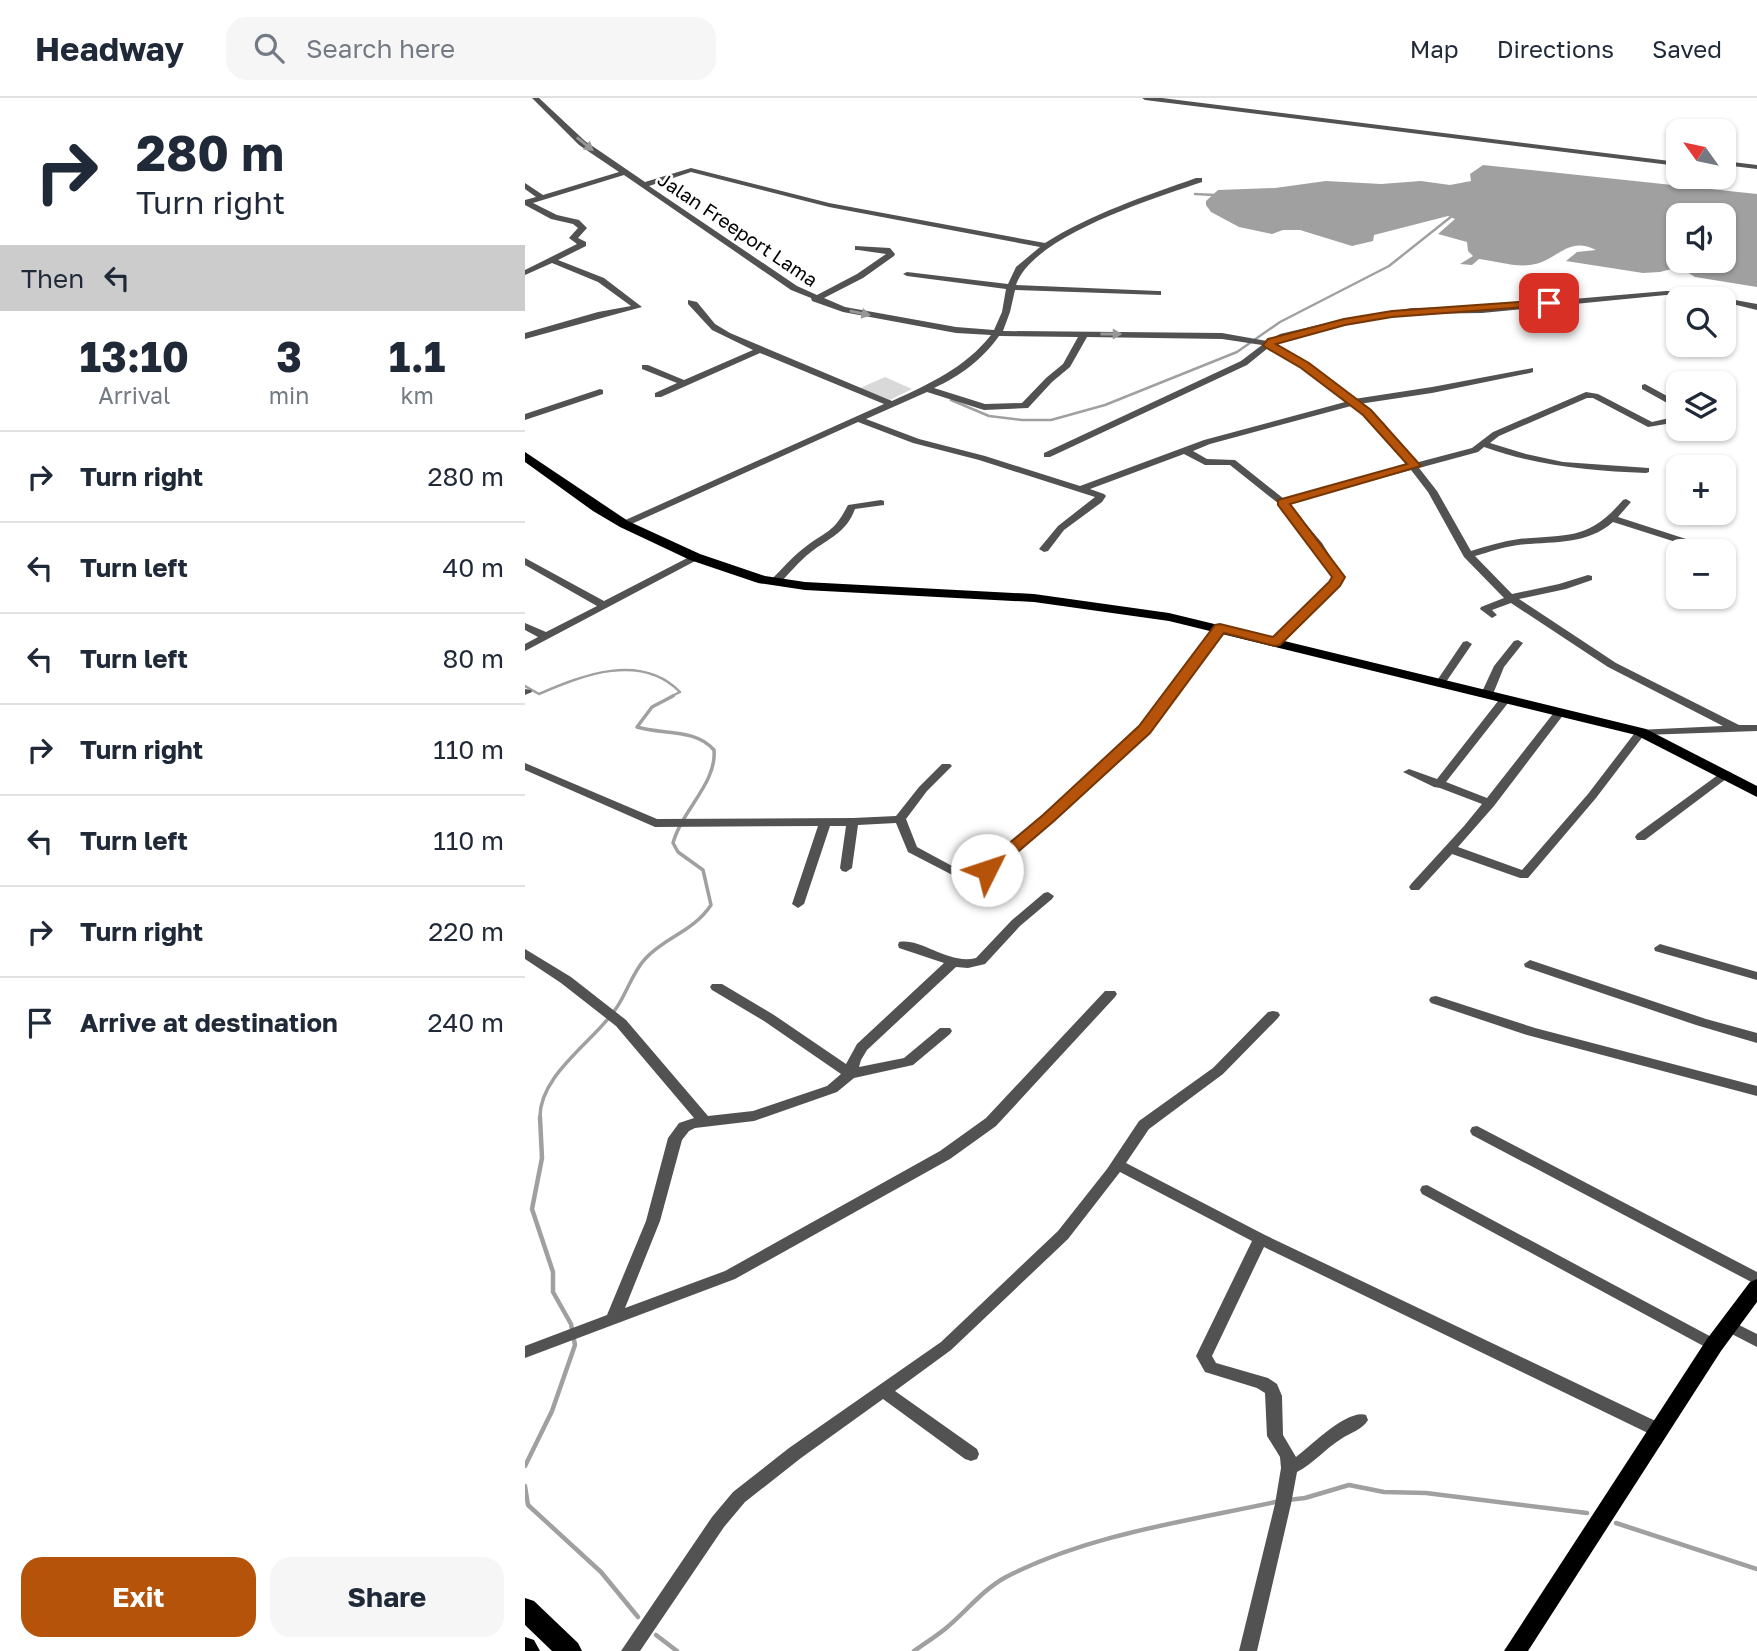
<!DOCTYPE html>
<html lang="en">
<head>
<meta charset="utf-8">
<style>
	:root { --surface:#fff; --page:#f6f6f7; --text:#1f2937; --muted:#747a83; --line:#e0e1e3; --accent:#b45309 }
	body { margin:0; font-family:"Golos Text",sans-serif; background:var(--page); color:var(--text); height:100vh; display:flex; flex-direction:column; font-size:26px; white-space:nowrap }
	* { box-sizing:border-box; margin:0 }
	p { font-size:23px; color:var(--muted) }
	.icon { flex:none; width:38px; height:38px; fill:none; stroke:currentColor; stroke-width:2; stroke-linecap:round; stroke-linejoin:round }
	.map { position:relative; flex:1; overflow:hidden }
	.panel { display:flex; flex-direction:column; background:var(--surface); width:525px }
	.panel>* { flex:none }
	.banner { background:#fff; color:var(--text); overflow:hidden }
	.needle { width:46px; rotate:303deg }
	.fabs { position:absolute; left:1141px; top:21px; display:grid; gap:14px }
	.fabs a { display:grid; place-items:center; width:70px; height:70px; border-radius:14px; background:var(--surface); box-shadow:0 2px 5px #0004; font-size:35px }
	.pin { position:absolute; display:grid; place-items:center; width:60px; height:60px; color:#fff; margin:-30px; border-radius:14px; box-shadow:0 4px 10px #0006 }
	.me { position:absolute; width:77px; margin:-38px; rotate:49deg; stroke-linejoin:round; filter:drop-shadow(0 0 5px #0008) }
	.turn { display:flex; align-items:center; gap:24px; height:147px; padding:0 21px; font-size:32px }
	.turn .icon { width:91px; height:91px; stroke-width:2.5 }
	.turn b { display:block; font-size:49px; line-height:60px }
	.then { display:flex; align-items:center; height:66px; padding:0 21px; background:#0003; gap:14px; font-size:26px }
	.eta { display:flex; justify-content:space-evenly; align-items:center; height:119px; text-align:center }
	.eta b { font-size:42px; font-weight:700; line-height:49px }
	.action { display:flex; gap:14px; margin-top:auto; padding:14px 21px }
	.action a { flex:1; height:80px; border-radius:21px; background:var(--accent); color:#fff; font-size:28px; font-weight:700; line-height:80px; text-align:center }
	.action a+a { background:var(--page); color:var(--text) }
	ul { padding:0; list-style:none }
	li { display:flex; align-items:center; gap:21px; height:91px; padding:0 21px; border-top:2px solid var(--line) }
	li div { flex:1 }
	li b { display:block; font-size:26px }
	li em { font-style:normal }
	header { display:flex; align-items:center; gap:42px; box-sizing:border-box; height:98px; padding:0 35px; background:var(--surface); border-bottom:2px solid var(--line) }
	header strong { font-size:33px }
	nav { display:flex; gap:38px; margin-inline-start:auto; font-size:24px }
	.search { width:490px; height:63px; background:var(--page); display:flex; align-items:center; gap:18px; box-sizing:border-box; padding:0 24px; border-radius:21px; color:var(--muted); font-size:26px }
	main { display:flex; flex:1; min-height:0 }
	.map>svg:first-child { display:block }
	.green { fill:#d9d9d9 }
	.water { fill:#a0a0a0; fill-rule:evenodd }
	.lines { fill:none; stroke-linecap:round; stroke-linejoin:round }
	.stream-far2 { stroke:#a0a0a0; stroke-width:2.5 }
	.stream-far1 { stroke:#a0a0a0; stroke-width:3.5 }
	.stream { stroke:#a0a0a0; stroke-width:4.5 }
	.minor { fill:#525252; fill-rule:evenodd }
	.major { fill:#000; fill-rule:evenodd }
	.highway { fill:#000; fill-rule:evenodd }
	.oneway { fill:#979797 }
	.route { fill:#b45309; stroke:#753606; stroke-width:2 }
	.labels { text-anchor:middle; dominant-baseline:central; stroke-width:5; stroke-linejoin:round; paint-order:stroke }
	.far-street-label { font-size:19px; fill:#000; stroke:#fff }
</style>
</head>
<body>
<header>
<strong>Headway</strong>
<div class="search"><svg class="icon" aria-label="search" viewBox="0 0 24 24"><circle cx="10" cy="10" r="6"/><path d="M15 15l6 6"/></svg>Search here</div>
<nav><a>Map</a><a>Directions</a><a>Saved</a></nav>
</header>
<main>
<section class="panel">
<div class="banner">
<div class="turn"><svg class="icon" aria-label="right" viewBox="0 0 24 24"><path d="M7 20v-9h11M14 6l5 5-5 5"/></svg><div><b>280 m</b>Turn right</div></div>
<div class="then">Then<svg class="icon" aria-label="left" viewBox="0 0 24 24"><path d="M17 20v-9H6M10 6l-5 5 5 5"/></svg></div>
</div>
<div class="eta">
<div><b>13:10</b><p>Arrival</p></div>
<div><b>3</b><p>min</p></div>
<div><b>1.1</b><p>km</p></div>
</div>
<ul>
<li><svg class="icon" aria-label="right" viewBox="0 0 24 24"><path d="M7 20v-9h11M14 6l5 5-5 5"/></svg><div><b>Turn right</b></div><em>280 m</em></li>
<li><svg class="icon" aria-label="left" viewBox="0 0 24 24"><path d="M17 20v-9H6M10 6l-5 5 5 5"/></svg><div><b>Turn left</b></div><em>40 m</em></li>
<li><svg class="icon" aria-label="left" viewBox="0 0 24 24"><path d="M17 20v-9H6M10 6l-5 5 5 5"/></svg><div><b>Turn left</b></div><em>80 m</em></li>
<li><svg class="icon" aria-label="right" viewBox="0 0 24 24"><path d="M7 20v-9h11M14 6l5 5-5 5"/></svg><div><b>Turn right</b></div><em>110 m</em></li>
<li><svg class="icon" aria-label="left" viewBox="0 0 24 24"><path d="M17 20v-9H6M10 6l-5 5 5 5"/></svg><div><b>Turn left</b></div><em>110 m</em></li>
<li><svg class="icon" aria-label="right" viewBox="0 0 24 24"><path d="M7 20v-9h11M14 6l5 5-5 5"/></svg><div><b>Turn right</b></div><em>220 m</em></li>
<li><svg class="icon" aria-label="arrive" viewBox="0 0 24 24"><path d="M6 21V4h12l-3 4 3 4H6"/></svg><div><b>Arrive at destination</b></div><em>240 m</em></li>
</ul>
<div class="action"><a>Exit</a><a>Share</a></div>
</section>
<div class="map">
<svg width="1232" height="1553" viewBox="0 0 1232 1553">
	<rect width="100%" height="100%" fill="#fff"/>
	<!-- green -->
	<path class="green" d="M360 279 387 291 365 302 335 290Z"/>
	<!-- water -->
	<path class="water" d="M958 67 1232 96V189L1170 179 1154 169 1135 174 1118 175 1041 163 1052 154 1071 152C1042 137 1032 164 1005 167 989 169 970 163 954 161L947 167 935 166 948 158 943 153 942 144 913 136 930 121 923 118 849 137 848 143 827 148 775 132H758L747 136 714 129 686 114 681 107V103L693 92 750 90 801 83 856 86 896 83 925 87 946 83 945 76ZM1153 117H1199V163H1153Z"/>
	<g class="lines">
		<!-- stream-far2 -->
		<g class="stream-far2">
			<path d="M670 96 689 97"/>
			<path d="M426 302 464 318 497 322H526L580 307 712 254 755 224 864 168 927 118"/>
			<path d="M0 588 14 596C58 577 116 554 155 594L145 599"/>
		</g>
		<!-- stream-far1 -->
		<path class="stream-far1" d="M15 1021C13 978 68 944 90 912 101 897 107 875 120 861 140 839 168 834 186 807L178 772 153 754 148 745C157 712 192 685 189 652 170 630 137 637 112 629L127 609 148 598"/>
		<!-- stream -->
		<g class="stream">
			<path d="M0 1368 27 1313 50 1247 46 1226 28 1194V1174L7 1111 17 1060 15 1019"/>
			<path d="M0 1388 3 1407 76 1474 113 1519"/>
			<path d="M763 1402 780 1400 824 1387 859 1394 901 1395 1062 1415"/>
			<path d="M1091 1425 1232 1471"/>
			<path d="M131 1537 152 1553"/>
			<path d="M389 1553C399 1546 410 1539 420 1531 441 1514 457 1492 481 1479 565 1436 663 1423 755 1403"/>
		</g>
		<!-- minor -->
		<g class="minor">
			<path d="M7 0H14L60 43 120 84 166 70 304 105 520 145C566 116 620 98 671 80H677V84C630 100 507 138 491 187L633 193H636V197L490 192 485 214 478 233 697 235 742 243 755 236 819 221 887 210 957 209 1141 193 1166 194 1232 206V212L1199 204V201L1141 197 957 215 887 216 819 227 761 240 748 246 783 266 829 301 907 289 1008 270V274L1005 275 907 295 834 306 859 325 890 365 947 350 968 334 1061 294 1073 296 1127 324 1153 318V324L1123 329 1068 300H1062L974 338 965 345 1001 356 1038 364 1124 370V374L1121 375C1065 373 1012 368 959 349L953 354 894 370 912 393 946 453C962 448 978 443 994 441 1043 436 1063 443 1098 402L1101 401 1106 404 1093 419 1192 451 1193 453H1179L1088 424C1061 448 1026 443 993 447 978 449 964 454 950 458L987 496 1034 486 1063 477 1067 478V482L1041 491 994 501 1091 565 1214 627H1232V633L1119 637 1071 700 1003 780H995L927 756 894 792H886L884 789 886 786 939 728 957 706 915 690 909 689 878 674 884 671 912 681 977 598 981 597 987 600 921 684 962 700 1031 612H1039L1041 614 1039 616 969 708 933 749 997 772 1063 696 1112 632 1198 628 1083 569 986 505 967 512 972 517 967 520 955 511 956 509 979 500 939 459 903 394 886 372 763 405 797 445 818 479 814 488 754 546H746L745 544 746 542 805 485 808 479 789 448 754 406 705 367H680L659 356 565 391 579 396 581 398 577 404 539 432 523 453 519 454 514 451 533 428 570 399 454 362 388 345 333 324 102 428H96V424L359 306 235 255 136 299H130V295L152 285 117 271V267H123L159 282 228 252 187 232 163 206V202L172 204 190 226 205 235 367 303C404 286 440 270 466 237L431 235 318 214 287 203 286 200 266 192 99 77 8 105 32 117 54 122 62 130 53 140 61 144V148L33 162 79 180 117 209 0 241V235L73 214 106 208 73 184 27 165 0 177V172L52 146 44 140 53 130 48 126 26 121 0 107V102L11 99 0 91V85L18 97 94 74 54 47ZM166 74 304 109 515 149 491 169 483 186 382 174 378 176 382 178 481 191 477 214 469 232 431 229 320 209 299 200 338 180 369 158 370 156 365 150 330 148V152H333L361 156 332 176 292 197 272 188 124 88ZM474 238 553 239 538 266 521 280 497 305 460 306 409 290C434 279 459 260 474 238ZM562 239 697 241 737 247 716 263 519 355V359H525L722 267 743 250 777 270 820 304 679 342 555 388 460 358 394 341 341 321 402 294 459 312 503 310 527 284 545 269ZM826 308 853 329 882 367 759 401 710 362 682 361 668 353 685 346Z"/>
			<path d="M617 0H637L1153 64V68L620 2Z"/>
			<path d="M1199 63 1232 67V71L1199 67Z"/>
			<path d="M1120 286 1153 304V311L1117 291V287Z"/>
			<path d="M75 291 78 292V296L0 322V316Z"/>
			<path d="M356 402 359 403V407L330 411C321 435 304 440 286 454 274 463 264 476 254 486H246V482C257 471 267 459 279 450 302 432 308 436 323 407Z"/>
			<path d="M170 456 174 457V461L0 553V546L13 539 0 532V525L21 534 72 508 0 467V460L79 503Z"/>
			<path d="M695 527 700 530 699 532 623 633 606 650 466 775 439 783 383 754 371 725 333 727 327 770 321 774 317 773 315 770 321 728H305L279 806 273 810 267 806 293 728 130 729 0 672V665L132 721 328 720 371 718 394 689 417 666H425L427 668 402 693 381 721 392 749 440 775 458 769 598 646 615 629 691 528Z"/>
			<path d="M993 542 998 545 979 569 968 596 962 599 958 598 956 596 969 568 989 543Z"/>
			<path d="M942 543 947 546 921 584 920 586H912L911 584 938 544Z"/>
			<path d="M0 591 6 592 7 594 0 597Z"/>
			<path d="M1201 673 1205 674 1207 676 1205 678 1120 742H1112L1110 739 1112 736 1197 674Z"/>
			<path d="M523 794 529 798 527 801 495 828 460 866 443 870 431 869 342 952 336 962 334 969 379 960 415 930H425L427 933 425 936 388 967 329 980 312 994 229 1023 170 1030 164 1033 157 1042 135 1123 100 1210 200 1173 415 1053 461 1020 580 893H590L592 896 590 899 471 1028 425 1061 210 1181 0 1260V1248L82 1217 121 1123 143 1040 154 1025 169 1020 91 928 36 885 0 861V851L46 879 101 922 183 1018 228 1013 302 988 316 976 239 923 187 892 185 889 187 886H197L249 917 321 966 332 946 419 865 374 850 373 847 374 844C397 840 423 867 451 860L487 822 519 795Z"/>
			<path d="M1135 846 1232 874V882L1130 853 1129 850Z"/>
			<path d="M1005 862 1181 921 1232 935V945L1171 927 1000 869 999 866Z"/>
			<path d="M911 898 1010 930 1232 988V998L1002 937 906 905 904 902 906 899Z"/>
			<path d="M748 913 753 914 755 917 753 920 698 976 624 1031 601 1065 740 1137 1139 1327 1141 1332 1139 1337 1133 1339 1127 1337 739 1149 687 1258 691 1265 743 1280 752 1286 757 1298 758 1337 771 1359C786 1348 822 1311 841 1317L843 1322C838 1331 825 1335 816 1341 800 1351 789 1365 772 1374L766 1406 732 1553H714L750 1406 756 1370 755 1359 742 1338 740 1295 732 1290 680 1274 671 1258 727 1143 595 1074 543 1141 426 1252 370 1293 452 1351 454 1356 452 1361 446 1363 440 1361 358 1301 276 1360 220 1404 199 1429 115 1553H96L187 1419 208 1394 264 1350 416 1244 533 1133 582 1071 614 1023 688 970 743 914Z"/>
			<path d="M952 1028 1232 1174V1187L947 1037 945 1033 947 1029Z"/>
			<path d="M902 1087 1194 1243 1197 1247 1194 1251 1189 1253 1184 1251 897 1096 895 1092 897 1088Z"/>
			<path d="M1204 1222 1232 1236V1249L1199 1232 1196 1228 1199 1224Z"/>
		</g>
		<!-- major -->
		<g class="major">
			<path d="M0 354 103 423 175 456 240 478 280 484 509 496 644 515 1121 631 1232 688V699L1111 637 644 523 509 504 280 492 233 485 165 462 95 429 68 413 0 364Z"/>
			<path d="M1232 1181V1204L1196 1253 1003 1553H979L1182 1241 1225 1184Z"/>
		</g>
		<!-- highway -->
		<g class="highway">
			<path d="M0 1500 9 1503 53 1545 57 1553H27L0 1527Z"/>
			<path d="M0 1539 9 1542 15 1553H0Z"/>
		</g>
	</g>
	<!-- one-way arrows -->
	<defs><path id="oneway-solid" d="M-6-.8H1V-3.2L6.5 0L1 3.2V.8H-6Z" transform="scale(1.75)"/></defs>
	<g class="oneway">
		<use href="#oneway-solid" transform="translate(60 46) rotate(39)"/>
		<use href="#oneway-solid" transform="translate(335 215) rotate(12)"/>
		<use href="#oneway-solid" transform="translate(586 236)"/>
	</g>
	<!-- route -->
	<path class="route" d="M1024 202 1029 205 1028 207 867 219 820 227 751 246 784 265 846 312 896 368 765 406 820 479 815 488 755 547 750 548 699 535 625 635 529 723 468 775H457L454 772 457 768 518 717 614 628 690 527 695 526 748 539 804 484 807 479 753 407V402L882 366 838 317 776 270 740 249 738 247 743 241 819 221 867 213Z"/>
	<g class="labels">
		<!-- far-street labels -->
		<g class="far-street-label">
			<text transform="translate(213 131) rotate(34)">Jalan Freeport Lama</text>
		</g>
	</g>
</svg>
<div class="fabs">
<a><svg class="needle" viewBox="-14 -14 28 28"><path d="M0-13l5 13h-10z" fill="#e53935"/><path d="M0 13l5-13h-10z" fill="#747a83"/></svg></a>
<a><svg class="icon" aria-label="sound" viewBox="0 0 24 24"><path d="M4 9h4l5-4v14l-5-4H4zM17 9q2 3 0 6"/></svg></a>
<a><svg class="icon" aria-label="search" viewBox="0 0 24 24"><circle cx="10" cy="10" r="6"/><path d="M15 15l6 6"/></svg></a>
<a><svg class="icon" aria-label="layers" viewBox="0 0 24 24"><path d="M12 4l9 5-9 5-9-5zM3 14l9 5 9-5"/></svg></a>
<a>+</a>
<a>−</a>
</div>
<div class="pin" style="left:1024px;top:205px;background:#d93025"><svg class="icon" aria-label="arrive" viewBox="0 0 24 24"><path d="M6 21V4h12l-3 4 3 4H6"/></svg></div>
<svg class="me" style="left:462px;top:772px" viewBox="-20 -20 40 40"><circle r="19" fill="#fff"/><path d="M0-13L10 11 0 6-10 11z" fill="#b45309"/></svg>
</div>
</main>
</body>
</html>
